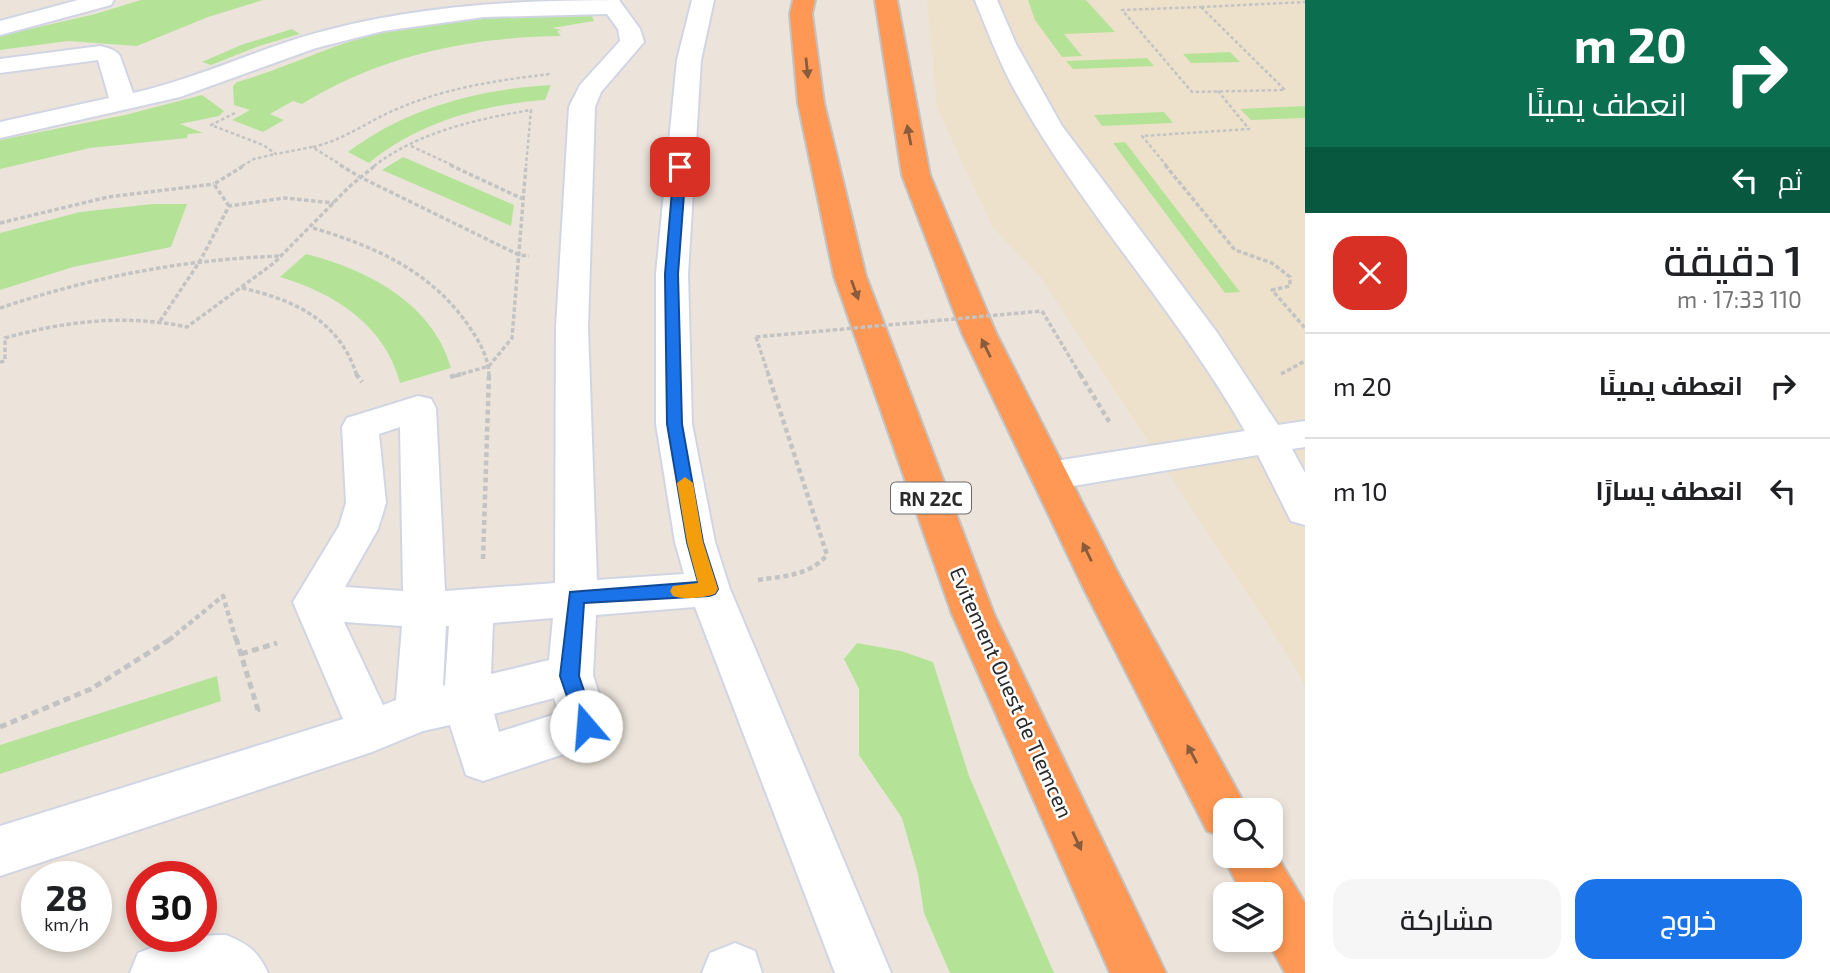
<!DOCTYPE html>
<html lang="ar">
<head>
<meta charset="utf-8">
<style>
	:root { --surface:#fff; --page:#f6f6f6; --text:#202124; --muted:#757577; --line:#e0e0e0; --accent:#1a73e8 }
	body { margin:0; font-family:"Exo 2",Cairo,sans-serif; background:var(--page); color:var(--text); direction:rtl; height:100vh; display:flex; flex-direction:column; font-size:26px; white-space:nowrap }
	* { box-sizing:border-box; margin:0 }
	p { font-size:23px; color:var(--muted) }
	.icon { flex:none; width:38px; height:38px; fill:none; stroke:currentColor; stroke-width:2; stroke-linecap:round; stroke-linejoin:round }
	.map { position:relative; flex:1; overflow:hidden; direction:ltr }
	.sheet { display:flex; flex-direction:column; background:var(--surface); width:525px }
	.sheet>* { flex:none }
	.guide { background:#0b6e4f; color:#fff; overflow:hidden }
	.buttons { position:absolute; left:1213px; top:798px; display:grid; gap:14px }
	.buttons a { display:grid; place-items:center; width:70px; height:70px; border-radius:14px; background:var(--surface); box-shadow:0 4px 10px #0003; font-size:35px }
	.speed { position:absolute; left:21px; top:861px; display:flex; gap:14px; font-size:35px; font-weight:700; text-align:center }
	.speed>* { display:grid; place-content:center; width:91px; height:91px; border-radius:50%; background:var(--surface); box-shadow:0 4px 10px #0003; line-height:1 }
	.speed small { font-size:18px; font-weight:400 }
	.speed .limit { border:10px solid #d22; background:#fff; color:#111 }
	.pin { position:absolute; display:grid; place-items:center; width:60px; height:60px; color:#fff; margin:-30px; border-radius:14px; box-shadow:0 4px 10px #0006 }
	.me { position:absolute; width:77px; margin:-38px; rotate:342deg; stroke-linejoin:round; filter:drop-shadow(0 0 5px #0008) }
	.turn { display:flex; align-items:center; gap:24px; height:147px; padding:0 28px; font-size:32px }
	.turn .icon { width:91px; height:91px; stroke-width:2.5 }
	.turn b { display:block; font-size:49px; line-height:60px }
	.then { display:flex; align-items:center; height:66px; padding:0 28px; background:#0003; gap:14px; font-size:26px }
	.round { display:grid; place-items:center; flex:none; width:74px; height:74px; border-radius:21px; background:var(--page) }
	.summary { display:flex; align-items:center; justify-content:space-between; height:119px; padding:0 28px }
	h1 { font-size:42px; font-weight:600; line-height:52px }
	.button { display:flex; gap:14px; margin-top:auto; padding:14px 28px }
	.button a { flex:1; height:80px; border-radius:21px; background:var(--accent); color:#fff; font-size:28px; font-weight:600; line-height:80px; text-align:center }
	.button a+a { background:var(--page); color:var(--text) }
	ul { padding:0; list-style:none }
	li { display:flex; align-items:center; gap:21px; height:105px; padding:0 28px; border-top:2px solid var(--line) }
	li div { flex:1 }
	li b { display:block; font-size:26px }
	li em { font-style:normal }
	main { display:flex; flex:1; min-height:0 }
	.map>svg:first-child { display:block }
	.education { fill:#eee1cb }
	.green { fill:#b4e398 }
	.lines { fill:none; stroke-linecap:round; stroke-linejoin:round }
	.street-casing { stroke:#d1d5e3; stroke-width:4 }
	.highway-casing { stroke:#c3c3c3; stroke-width:4 }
	.path-far3 { stroke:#c3c3c3; stroke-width:2.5; stroke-dasharray:3.5 2.5; stroke-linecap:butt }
	.path-far2 { stroke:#c3c3c3; stroke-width:3.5; stroke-dasharray:4.5 2.5; stroke-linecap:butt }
	.path-far1 { stroke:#c3c3c3; stroke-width:4.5; stroke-dasharray:5 3.5; stroke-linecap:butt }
	.path { stroke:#c3c3c3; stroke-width:5; stroke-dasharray:7 4.5; stroke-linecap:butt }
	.street { fill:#fff; fill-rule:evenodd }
	.highway { fill:#fe9854; fill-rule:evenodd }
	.path-bridge { stroke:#c3c3c3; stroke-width:3.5; stroke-dasharray:4.5 2.5; stroke-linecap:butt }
	.oneway { fill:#895c3d }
	.route { fill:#1a73e8; stroke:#114b97; stroke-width:2 }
	.slow { fill:#f59e0b }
	.labels { text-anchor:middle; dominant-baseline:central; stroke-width:5; stroke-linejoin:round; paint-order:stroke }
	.shield { fill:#fff; stroke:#6a6a6a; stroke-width:2 }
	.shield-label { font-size:19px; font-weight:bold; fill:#2a2a2a }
	.street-label { font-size:21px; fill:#2a2a2a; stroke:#fff }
</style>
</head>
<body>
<main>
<section class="sheet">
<div class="guide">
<div class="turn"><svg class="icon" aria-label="right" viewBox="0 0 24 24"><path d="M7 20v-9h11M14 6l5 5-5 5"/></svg><div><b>20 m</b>انعطف يمينًا</div></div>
<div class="then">ثم<svg class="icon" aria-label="left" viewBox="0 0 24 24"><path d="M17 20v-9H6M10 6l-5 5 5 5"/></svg></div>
</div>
<div class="summary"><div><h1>1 دقيقة</h1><p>110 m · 17:33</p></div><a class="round" style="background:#d93025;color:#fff"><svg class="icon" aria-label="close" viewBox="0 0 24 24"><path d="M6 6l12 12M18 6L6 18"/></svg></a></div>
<ul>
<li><svg class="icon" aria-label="right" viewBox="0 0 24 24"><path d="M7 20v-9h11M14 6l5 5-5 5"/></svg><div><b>انعطف يمينًا</b></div><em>20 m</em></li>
<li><svg class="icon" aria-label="left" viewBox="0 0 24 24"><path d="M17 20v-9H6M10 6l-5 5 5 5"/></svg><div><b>انعطف يسارًا</b></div><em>10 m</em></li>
</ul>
<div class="button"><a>خروج</a><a>مشاركة</a></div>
</section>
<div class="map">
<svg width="1305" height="973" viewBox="0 0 1305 973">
	<rect width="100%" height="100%" fill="#ece4db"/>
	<!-- education -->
	<path class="education" d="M927 0H1305V687L1295 667 1042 279 993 228 937 108Z"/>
	<!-- green -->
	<g class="green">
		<path d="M141 0H263L208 17 137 46 68 41 0 50V36L95 14Z"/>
		<path d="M1028 0H1086L1115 32 1064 34 1082 56 1062 57 1035 20Z"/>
		<path d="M574 11 592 16 594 21 552 28 562 30 557 31 561 36C469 37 380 56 302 104L293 101 270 114 284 120 263 132 232 120 250 110 234 105 233 86 237 82C287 68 332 44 383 32 446 17 510 17 574 11Z"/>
		<path d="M292 29 300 34 259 46 211 65 202 62 241 45Z"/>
		<path d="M1230 52 1240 62 1191 63 1183 54Z"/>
		<path d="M1147 58 1154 66 1073 69 1066 61Z"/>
		<path d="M551 85 545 100C482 105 419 122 369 163L348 152C406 108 479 89 551 85Z"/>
		<path d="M202 95 224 111 219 116 180 124 203 133 188 134 187 138 90 148 0 169V140L125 115Z"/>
		<path d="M1305 106V118L1251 120 1240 109Z"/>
		<path d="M1164 112 1173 123 1102 126 1094 115Z"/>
		<path d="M1125 142 1240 292 1225 293 1113 143Z"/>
		<path d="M403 157 514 205 511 226 382 170Z"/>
		<path d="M153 204H187L171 247 73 267 0 290V233L80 212Z"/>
		<path d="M306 254C366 269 433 303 451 368L400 383C385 325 334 293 280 277Z"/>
		<path d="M857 643 901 651 933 662 969 776 1054 973H950L924 913 918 874 902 818 859 755V689L844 659Z"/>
		<path d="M217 676 221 701 0 774V745Z"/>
	</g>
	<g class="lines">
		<!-- street casing -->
		<g class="street-casing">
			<g id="street">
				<path d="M78 0H114L111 5 0 35V21Z"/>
				<path d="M619 0 640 29 644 42 601 92 595 107 588 327 597 580 684 574 675 542 656 424V274L677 60 692 0H714L701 60 688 274 692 424 715 542 730 589 891 973H835L695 607 596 615 593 675 609 726 603 741 483 781 466 775 450 725 423 731 372 752 0 876V826L343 719 293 602 339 526 346 503 342 427 347 418 418 396 431 399 436 408 445 591 555 583 556 327 569 107 580 85 620 41 618 29 607 14 484 17 383 31 316 48 180 97 0 138V122L109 98 98 60 0 73V59L100 46C108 48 115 49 120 56L133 93C190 80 243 56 299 38 403 6 514 0 619 0ZM400 427 403 591 345 587 378 529 386 503 379 434ZM553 618 549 660 491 674 493 623ZM344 622 402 626 396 700 383 705ZM446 626H449L445 685 443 686ZM554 698 559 713 499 732 494 714Z"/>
				<path d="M975 0H997L1016 44 1062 126 1216 331 1278 425 1305 421V447L1292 449 1305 473V525L1291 521 1258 455 1049 490 1036 486 1030 476 1036 466 1049 462 1245 431C1176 310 1080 209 1013 87 998 59 987 30 975 0Z"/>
				<path d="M226 935C248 944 258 951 268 973H130L138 953C170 940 193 935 226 935Z"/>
				<path d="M735 943 755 951 762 973H702L710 953Z"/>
			</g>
		</g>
		<!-- highway casing -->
		<g class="highway-casing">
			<g id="highway">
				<path d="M793 0H815L812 14 824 103 866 276 994 614 1166 973H1110L952 614 834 276 798 103 790 14Z"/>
				<path d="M875 0H897L930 175 996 333 1119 575 1248 810H1225V838L1207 831 1083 587 962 333 902 175Z"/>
				<path d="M1270 844 1305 903V973H1285L1267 940H1270V894H1242L1223 856 1225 852V856H1270Z"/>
			</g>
		</g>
		<!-- path-far3 -->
		<g class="path-far3">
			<path d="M1201 7 1285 90 1192 92 1122 10Z"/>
			<path d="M1201 7 1305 2"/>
			<path d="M235 113 211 125 263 145 276 154 312 147 343 166"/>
			<path d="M411 146 454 166"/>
			<path d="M313 147C344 140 368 121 397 109 445 88 498 80 550 74"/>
			<path d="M242 166 254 159 275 154"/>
			<path d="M374 166C418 132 477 119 531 110L526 166"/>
			<path d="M1167 166 1142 136 1249 129 1218 91"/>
		</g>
		<!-- path-far2 -->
		<g class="path-far2">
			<path d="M340 165 360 177 519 255 529 256"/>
			<path d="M450 165 523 199"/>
			<path d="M1165 165 1235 250 1272 263 1290 277V286L1272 290 1305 328"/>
			<path d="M229 206 214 184 245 165"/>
			<path d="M0 223 108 197 214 184"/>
			<path d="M313 228C377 247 435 273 472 331 481 344 489 360 489 376"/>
			<path d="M242 288C295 300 340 321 357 376"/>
			<path d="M0 308C92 277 185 259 282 256"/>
			<path d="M1042 311 1081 376"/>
			<path d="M160 321 200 261 229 206 284 198 334 203"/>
			<path d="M756 337 769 376"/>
			<path d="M0 362 5 361V338C66 321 124 314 187 327L274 263 350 186 376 165"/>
			<path d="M1281 374 1305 361"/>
			<path d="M455 376 489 366 512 338 526 165"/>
		</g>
		<!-- path-far1 -->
		<g class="path-far1">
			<path d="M356 374 362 382"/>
			<path d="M1080 374 1110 423"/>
			<path d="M450 377 461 374"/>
			<path d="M483 559 489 374"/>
			<path d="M758 580C783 576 809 576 827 555L768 374"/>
			<path d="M169 640 223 596 236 640"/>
		</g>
		<!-- path -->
		<g class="path">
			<path d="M236 638 258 710 256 711"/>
			<path d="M241 654 277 643"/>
			<path d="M0 727 91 689 172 638"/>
		</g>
		<!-- street -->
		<use href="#street" class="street"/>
		<!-- highway -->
		<use href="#highway" class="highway"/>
		<!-- path-bridge -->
		<path class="path-bridge" d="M756 337 1042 311"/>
	</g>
	<!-- one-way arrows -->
	<defs><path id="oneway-solid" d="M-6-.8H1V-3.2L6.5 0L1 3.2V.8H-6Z" transform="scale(1.75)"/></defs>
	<g class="oneway">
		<use href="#oneway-solid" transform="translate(807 68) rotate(84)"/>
		<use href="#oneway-solid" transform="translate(909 135) rotate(-101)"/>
		<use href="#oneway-solid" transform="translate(855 290) rotate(70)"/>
		<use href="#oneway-solid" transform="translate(986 348) rotate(-116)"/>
		<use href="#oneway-solid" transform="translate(1087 552) rotate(-116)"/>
		<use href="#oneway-solid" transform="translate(1192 754) rotate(-118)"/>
		<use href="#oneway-solid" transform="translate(1077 841) rotate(65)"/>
	</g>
	<!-- route -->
	<path class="route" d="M680 163 686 167 678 274 682 424 703 542 718 589 715 594 709 596 584 603 579 676 596 726 593 733 586 735 579 733 577 726 560 676 570 592 698 582 687 542 667 424 665 274 674 167Z"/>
	<!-- slow -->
	<path class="slow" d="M685 477 693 483 703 542 718 589 715 594C703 598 685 600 673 596L670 591 673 586 698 583 687 542 677 483Z"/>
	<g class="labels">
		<!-- shield labels -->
		<rect class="shield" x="891" y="482.5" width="80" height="31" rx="5"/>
		<g class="shield-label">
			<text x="931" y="498">RN 22C</text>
		</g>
		<!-- street labels -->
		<g class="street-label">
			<text transform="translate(1012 692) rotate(66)">Evitement Ouest de Tlemcen</text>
		</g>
	</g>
</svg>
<div class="buttons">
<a><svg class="icon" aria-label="search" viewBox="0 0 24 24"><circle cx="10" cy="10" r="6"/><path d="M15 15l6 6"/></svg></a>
<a><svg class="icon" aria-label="layers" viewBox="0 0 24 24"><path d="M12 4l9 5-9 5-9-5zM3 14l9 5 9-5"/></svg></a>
</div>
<div class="speed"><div>28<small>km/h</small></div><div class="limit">30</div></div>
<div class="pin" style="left:680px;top:167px;background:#d93025"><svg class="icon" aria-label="arrive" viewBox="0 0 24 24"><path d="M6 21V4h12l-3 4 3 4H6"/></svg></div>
<svg class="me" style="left:586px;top:726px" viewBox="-20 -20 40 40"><circle r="19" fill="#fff"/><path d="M0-13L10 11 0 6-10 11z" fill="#1a73e8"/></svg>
</div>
</main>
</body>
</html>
